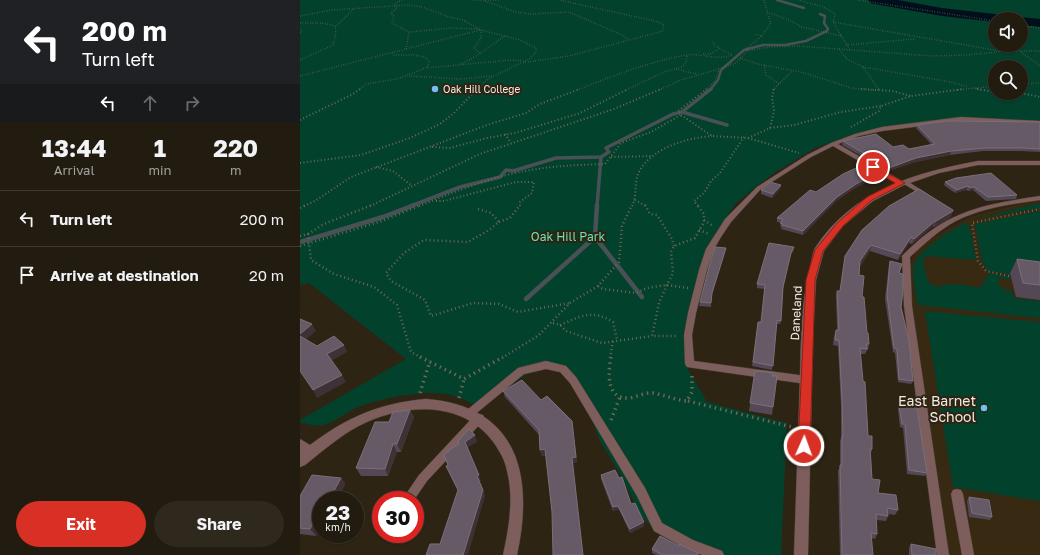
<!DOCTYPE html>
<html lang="en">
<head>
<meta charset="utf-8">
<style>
	:root { --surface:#221b0f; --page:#2e281d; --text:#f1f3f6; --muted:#a2a19e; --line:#3f392f; --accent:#d93025 }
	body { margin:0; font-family:"Golos Text",sans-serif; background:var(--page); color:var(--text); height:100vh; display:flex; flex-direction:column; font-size:15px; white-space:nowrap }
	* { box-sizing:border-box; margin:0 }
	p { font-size:13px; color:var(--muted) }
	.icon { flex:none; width:22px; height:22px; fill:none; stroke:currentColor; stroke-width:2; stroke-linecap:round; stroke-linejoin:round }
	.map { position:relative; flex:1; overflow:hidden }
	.side { display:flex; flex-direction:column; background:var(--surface); width:300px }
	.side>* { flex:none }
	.banner { background:#202124; color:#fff; overflow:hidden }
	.controls { position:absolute; left:688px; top:12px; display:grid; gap:8px }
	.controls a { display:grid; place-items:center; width:40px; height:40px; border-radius:50%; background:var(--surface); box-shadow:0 1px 3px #0004,0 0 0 1px var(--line); font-size:20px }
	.speed { position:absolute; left:12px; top:491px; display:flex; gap:8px; font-size:20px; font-weight:700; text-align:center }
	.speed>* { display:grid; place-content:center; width:52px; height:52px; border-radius:50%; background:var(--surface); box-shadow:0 1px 3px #0004,0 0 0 1px var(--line); line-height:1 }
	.speed small { font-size:10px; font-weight:400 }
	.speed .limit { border:6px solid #d22; background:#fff; color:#111 }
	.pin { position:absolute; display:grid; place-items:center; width:34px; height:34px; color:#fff; margin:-17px; border:2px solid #fff; border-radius:50%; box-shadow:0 1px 4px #0007 }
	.me { position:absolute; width:44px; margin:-22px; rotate:2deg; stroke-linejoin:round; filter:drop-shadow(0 0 3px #0008) }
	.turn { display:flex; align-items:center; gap:14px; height:84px; padding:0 16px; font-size:18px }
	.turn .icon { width:52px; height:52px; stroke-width:2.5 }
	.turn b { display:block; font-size:28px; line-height:34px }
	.lanes { display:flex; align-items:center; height:38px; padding:0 16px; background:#0003; justify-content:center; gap:20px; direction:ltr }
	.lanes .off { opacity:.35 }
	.eta { display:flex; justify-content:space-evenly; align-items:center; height:68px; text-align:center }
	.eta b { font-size:24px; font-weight:700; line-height:28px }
	.cta { display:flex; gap:8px; margin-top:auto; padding:8px 16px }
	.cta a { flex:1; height:46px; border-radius:24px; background:var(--accent); color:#fff; font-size:16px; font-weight:700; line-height:46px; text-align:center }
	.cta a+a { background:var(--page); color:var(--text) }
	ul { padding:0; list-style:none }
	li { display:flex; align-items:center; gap:12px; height:56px; padding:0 16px; border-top:1px solid var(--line) }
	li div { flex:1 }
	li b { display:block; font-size:15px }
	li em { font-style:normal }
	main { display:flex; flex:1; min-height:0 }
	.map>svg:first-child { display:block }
	.built { fill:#372912 }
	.green { fill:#02422c; fill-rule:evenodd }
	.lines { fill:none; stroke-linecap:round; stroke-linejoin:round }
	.stream-far2 { stroke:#495156; stroke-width:2.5 }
	.stream-far1 { stroke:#495156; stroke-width:3.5 }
	.stream { stroke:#495156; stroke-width:4.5 }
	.river { fill:#000f1b; fill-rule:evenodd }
	.lane-casing { stroke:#494031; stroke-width:1 }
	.street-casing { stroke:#494031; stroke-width:1 }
	.path-far3 { stroke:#6f6658; stroke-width:1.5; stroke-dasharray:0.5 2; stroke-linecap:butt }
	.path-far2 { stroke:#6f6658; stroke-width:2; stroke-dasharray:1 2.5; stroke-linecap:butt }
	.path-far1 { stroke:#6f6658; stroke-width:2.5; stroke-dasharray:1 3; stroke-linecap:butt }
	.path { stroke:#6f6658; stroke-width:3.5; stroke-dasharray:1.5 4; stroke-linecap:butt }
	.lane { fill:#7d5e5d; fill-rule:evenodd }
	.street { fill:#7d5e5d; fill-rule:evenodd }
	.wall { fill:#544856 }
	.shaded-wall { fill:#3e3236 }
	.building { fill:#655a65; stroke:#7b7079 }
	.route { fill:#d93025; stroke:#8d1f18 }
	.poi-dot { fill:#6ec2f3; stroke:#2e2414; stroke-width:1.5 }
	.labels { text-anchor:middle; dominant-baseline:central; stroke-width:4; stroke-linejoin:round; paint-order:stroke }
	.far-poi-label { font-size:10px; fill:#f2ebe1; stroke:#2e2414; text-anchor:start }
	.park-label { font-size:12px; fill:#72ddaf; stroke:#2e2414 }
	.street-label { font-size:12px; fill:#f2ebe1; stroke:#2e2414 }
	.near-poi-label { font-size:14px; fill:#f2ebe1; stroke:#2e2414; text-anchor:end }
</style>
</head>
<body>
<main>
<section class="side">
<div class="banner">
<div class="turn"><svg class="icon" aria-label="left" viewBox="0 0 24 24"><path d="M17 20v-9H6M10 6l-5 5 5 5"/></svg><div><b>200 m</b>Turn left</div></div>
<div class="lanes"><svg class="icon" aria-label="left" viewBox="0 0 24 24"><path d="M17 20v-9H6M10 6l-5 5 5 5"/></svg><svg class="icon off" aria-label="ahead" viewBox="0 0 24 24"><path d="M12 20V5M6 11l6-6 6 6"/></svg><svg class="icon off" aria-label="right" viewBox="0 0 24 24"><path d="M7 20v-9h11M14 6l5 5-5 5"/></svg></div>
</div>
<div class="eta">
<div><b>13:44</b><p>Arrival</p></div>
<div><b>1</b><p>min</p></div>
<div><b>220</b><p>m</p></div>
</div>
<ul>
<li><svg class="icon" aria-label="left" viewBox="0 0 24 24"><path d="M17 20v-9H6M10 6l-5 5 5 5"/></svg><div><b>Turn left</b></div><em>200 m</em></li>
<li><svg class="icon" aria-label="arrive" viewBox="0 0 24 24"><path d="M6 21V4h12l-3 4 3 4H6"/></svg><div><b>Arrive at destination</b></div><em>20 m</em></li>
</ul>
<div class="cta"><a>Exit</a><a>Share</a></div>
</section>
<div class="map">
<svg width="740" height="555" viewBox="0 0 740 555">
	<rect width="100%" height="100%" fill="#2e2414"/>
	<!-- built -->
	<path class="built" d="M740 199V555H649L612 306 609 271 614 252 630 239 651 227 668 218 688 212Z"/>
	<!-- green -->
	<g class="green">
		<path d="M0 0H740V122L660 118 581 128 554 134 515 148 474 173 457 186 436 203 417 230 407 249 394 286 383 334 387 368 407 402 487 423 481 555H411L355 531 341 515 321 476 299 439 290 414 264 373 246 369 225 375 180 408C172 404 163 398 155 396 130 388 79 398 56 408 33 419 28 432 0 422V420L106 359 9 283 0 285ZM695 19H721V45H695ZM695 67H721V93H695Z"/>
		<path d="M740 203V208L674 219Z"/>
		<path d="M740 211V278H727L686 270 685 264 682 262 675 224Z"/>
		<path d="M666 222 670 229 676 260 626 256 623 262 628 282 637 287C652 282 665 285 680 288L689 273 710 277V281L703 278 698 279V284L705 290 712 291 714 298 740 301V318L618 305C616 296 611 273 614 265 619 249 652 230 666 222Z"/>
		<path d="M625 311 740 322V501L653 487Z"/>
	</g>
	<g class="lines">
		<!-- stream-far2 -->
		<g class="stream-far2">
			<path d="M477 0 504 8"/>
			<path d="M410 90 418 80 421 70 444 50 463 45H485L506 41 527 31 528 29 524 23 525 16 520 14"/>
		</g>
		<!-- stream-far1 -->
		<g class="stream-far1">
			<path d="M382 112 427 125"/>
			<path d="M111 206 160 187 200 177 206 170 213 171 256 158 301 157 309 152 306 148 373 114 382 112 411 89"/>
			<path d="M297 206 301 157"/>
		</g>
		<!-- stream -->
		<g class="stream">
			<path d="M297 205 295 237 342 297"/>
			<path d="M0 242 83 217 114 205"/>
			<path d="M226 299 295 237"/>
		</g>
		<!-- river -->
		<g class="river">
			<path d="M568 0H598L642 8 704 15 709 16 711 19H695V22L642 16 575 4 570 3Z"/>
			<path d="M721 17 740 19V27L721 25V19H715Z"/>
		</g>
		<!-- lane casing -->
		<g class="lane-casing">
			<g id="lane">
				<path d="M661 117 740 121V125L661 121 582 131 559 136 538 144 602 181H607L629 195 628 196H624L604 184H599L533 146 511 157 461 189 431 222 421 237 414 249 407 270 396 313 392 335 394 361 506 376 509 377 511 380 509 383 506 384 387 367 385 364 384 335 388 313 399 270 406 249 425 219 457 187 507 155 531 143 555 134 582 127Z"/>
				<path d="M740 196V200C712 204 681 208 656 221 639 230 624 244 610 257L612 306 649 555H637L604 306 602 256C607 250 614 245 620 239 657 208 694 203 740 196Z"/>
				<path d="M246 361 266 366 276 377 345 488 362 523 393 540 422 551 424 555H402L386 549 354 531 337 496 270 383 260 372 246 369 224 374 173 416 170 417 167 416 165 413 167 410 218 368Z"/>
				<path d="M179 414 183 415 184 418 183 421 127 481 114 500H102L119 475 175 415Z"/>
				<path d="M657 489 661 490 663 494 674 555H662L651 494 653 490Z"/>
			</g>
		</g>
		<!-- street casing -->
		<g class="street-casing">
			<g id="street">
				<path d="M678 161H740V165H678L639 173 604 185 573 201 543 226 524 251 516 280 513 338 508 555H494C496 496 498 436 500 377 501 339 501 299 511 263 512 258 513 252 515 248 553 190 614 173 678 161Z"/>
				<path d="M126 399C219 406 234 477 217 555H203C209 528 214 498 207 471 205 460 200 452 194 443 164 402 111 403 67 422 44 432 24 450 5 465L0 467V439L10 445C47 417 80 403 126 399Z"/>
			</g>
		</g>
		<!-- path-far3 -->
		<g class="path-far3">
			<path d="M102 0 94 4 97 8 91 13 94 16 92 23 109 32 152 28 179 29"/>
			<path d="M173 0H200"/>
			<path d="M464 0 467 12 487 19 502 27 541 36"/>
			<path d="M498 0 524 7 535 14 533 22 550 50"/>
			<path d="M558 0 695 21"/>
			<path d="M185 1 215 12 230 14 269 12 322 35 329 40"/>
			<path d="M0 16 32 10 108 5 122 7 149 17 163 20 181 30 220 40 236 48V52L227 61 211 60 126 68 97 79 66 84 59 90"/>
			<path d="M533 22 700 51"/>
			<path d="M0 23H22L35 26"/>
			<path d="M721 25 740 28"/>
			<path d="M0 29 2 32 0 33"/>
			<path d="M462 36 471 23 467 12"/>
			<path d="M546 45 615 39"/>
			<path d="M106 49 109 32"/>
			<path d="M539 49 547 59 563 67 579 90"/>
			<path d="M448 50 447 48 462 36 454 34"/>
			<path d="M721 52 740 66"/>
			<path d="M92 53 94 55H114L125 57 129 62 127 68"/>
			<path d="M180 53 174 48 181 38V30"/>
			<path d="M403 54H410L419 49"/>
			<path d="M440 58 458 64 505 73 551 88 574 90"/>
			<path d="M0 60 33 45 36 33 35 27 55 8"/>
			<path d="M160 64C177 58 190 45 205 36"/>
			<path d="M464 65 466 75 479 84"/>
			<path d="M563 67 651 82 668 87"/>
			<path d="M376 69 396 74"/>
			<path d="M0 76 180 30"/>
			<path d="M109 76 160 79 193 76"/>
			<path d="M721 84 740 83"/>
			<path d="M673 88 682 90"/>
			<path d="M176 90 188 79 221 63 269 56 356 33 362 31 364 28 363 24 355 21 259 0"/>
			<path d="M277 90C313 76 348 62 386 55 402 53 417 61 432 55L415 46 412 41"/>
			<path d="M326 90 364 72 382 67 386 63 387 55"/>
			<path d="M359 90 381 80 419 69"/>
			<path d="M406 90 415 81 419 69 436 63 447 51 470 47 498 46 632 56 667 55 706 51H740"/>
			<path d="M473 90 492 71"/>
			<path d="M656 90 695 86"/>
		</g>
		<!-- path-far2 -->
		<g class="path-far2">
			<path d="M561 89 592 91 611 96"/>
			<path d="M578 89 579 90"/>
			<path d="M677 89 695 92"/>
			<path d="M721 93 740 97"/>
			<path d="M381 115 412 136 448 138 470 128 474 111 472 98 474 89"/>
			<path d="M0 120 53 94 60 89"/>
			<path d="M551 127 579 111 581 106 611 96 664 89"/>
			<path d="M470 128 494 125 541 112 581 106"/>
			<path d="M205 134 211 143"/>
			<path d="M448 138 499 153"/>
			<path d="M132 147 150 148 187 138 215 133 280 113 328 89"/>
			<path d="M311 157 352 156"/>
			<path d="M0 163 61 155 110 138 140 124 154 113 177 89"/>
			<path d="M76 167 93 171 112 186"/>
			<path d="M335 200 346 206"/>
			<path d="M136 201H144L216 182H234L232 193 220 202V206"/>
			<path d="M4 206 15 201 51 177 187 125 226 113 240 104 280 89"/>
			<path d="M70 206 180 154 314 109 361 89"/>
			<path d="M119 206C152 193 185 179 220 172 248 166 276 165 305 164L321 143 351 132 381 115 378 111 407 89"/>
			<path d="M332 206C338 195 333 181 340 170 354 147 387 138 412 136"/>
			<path d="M398 206 394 201 404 193 411 181 420 173 444 137"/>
		</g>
		<!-- path-far1 -->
		<g class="path-far1">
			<path d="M345 205 350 214 357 215 372 239 374 246"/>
			<path d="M0 208 6 205"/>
			<path d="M178 209 191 213 199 222 189 230 168 242 124 240 104 253 86 273 91 281 125 300 131 316 173 303 199 304 218 312 270 303"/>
			<path d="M404 220 413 226"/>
			<path d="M199 222 210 218 220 205"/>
			<path d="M399 230 409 234"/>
			<path d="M8 234 24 224 72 205"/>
			<path d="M0 236 8 234 11 260 34 274 74 287 97 305 111 352 122 358"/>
			<path d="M0 246 82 221 121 205"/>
			<path d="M709 276 686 271 678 261 672 223 740 209"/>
			<path d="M367 285 359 303 352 336H378"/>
			<path d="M298 286 303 289 336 293 347 288 366 285"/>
			<path d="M388 288 367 285 373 273 371 252 374 246 395 238 404 222V214L397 205"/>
			<path d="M253 323 260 325 266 331 302 343 352 336"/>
			<path d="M260 325C281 316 292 309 313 322L317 340"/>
			<path d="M202 358 239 335 270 303 298 286 319 262 322 226 332 205"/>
			<path d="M310 358 313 341"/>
		</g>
		<!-- path -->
		<g class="path">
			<path d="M120 357 164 379 203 357"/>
			<path d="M311 357C308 372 306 400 329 398 337 397 345 392 353 393 365 395 375 400 387 401L392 392V374"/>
			<path d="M120 393 130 361"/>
			<path d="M159 398 164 379"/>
			<path d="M388 401 492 427"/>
			<path d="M311 420 320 397"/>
		</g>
		<!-- lane -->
		<use href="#lane" class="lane"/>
		<!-- street -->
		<use href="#street" class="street"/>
	</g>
	<!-- wall -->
	<g class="wall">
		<path d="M740 122V152L721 151H683L650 155 615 162 588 171 542 145 543 141 609 149 631 144 616 128 617 125Z"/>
		<path d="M580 175 555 188 536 201 503 235 481 229 482 227H480L481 222H477V218L516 192Z"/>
		<path d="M656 178 717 195 716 199 686 201 673 190 669 191 666 190 655 193 644 185 645 182Z"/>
		<path d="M481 185 480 189 472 198 461 194V190Z"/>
		<path d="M651 217 634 227 633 226 612 244 609 243 598 260 570 251 560 266 559 275 567 333 569 344 568 350H567L565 354H560L568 436 572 449 571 453 572 479 578 493 598 510 595 515 588 514V516L586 521 576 520 577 534 575 539 571 538 573 555H540L538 471 540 466V441L541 438V406L538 346 533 345 534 336 536 330H537L536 296 537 291H540L545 256 562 230Z"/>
		<path d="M494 247V250L490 256 483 289 481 321 480 324H477L472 370 452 366 458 322H461L465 289 457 288V284Z"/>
		<path d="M426 248 425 252 411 297V307L399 306 400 302Z"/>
		<path d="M717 259 740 262V300L716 297 710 273Z"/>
		<path d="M590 261 599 273 601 307 613 381 611 384 598 382 595 353 593 352 585 299 589 264Z"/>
		<path d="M455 371 473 407 472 415 449 411Z"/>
		<path d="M203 391 241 400 272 421 277 462 273 463 252 512 246 455 242 456 240 450 239 435 205 397Z"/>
		<path d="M599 405 627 473 625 476 607 474 603 428 600 427 598 409Z"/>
		<path d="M110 410 114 417 101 452H97L88 476H61L56 468 89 422Z"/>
		<path d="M301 475 331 504 344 526 330 533 319 509 313 511 301 479Z"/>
		<path d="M41 478 45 484 37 500H21V525L16 536 0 534V496Z"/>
		<path d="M669 497 692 517 690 520 669 517 667 501Z"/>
		<path d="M611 544 636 555H609V548Z"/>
		<path d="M379 546 398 555H356L352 553V549Z"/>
	</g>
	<!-- shaded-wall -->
	<g class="shaded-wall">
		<path d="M651 151 650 155 615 162 588 171 589 168 616 158Z"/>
		<path d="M581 171 580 175 555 188 536 201 503 235V231L537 197 556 184Z"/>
		<path d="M481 185 480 189 472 198 473 194Z"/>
		<path d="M668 186 666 190 655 193 657 190Z"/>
		<path d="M674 187 673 190 669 191 670 188Z"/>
		<path d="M653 211 651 217 634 227 636 221Z"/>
		<path d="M635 221 633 226 612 244 614 239Z"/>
		<path d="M611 237 609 243 598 260 600 254Z"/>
		<path d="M571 245 570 251 559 267 560 261Z"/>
		<path d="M494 247V250L490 256 491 253Z"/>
		<path d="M426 248 425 252 411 297 412 293Z"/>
		<path d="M12 324 16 331 3 342 0 337V334Z"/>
		<path d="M44 345 47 352 31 361 27 354Z"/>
		<path d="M42 375 46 382 17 398 13 390Z"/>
		<path d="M110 410 114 417 101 452 97 444Z"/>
		<path d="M272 421 277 462 273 463 284 555 272 458Z"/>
		<path d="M175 435 177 442 167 448 165 442Z"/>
		<path d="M93 444 97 452 88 476 85 469Z"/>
		<path d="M245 449 247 455 242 456 240 450Z"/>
		<path d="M179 475 181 481 179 482 177 476Z"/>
		<path d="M41 478 45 484 37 500H29Z"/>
		<path d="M183 490 185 496 168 555H163Z"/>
		<path d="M318 506 319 509 313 511V507Z"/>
		<path d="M20 511 21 512V525L16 536 10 529Z"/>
		<path d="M120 512 122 515 115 533V525Z"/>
		<path d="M344 522V526L330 533V529Z"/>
	</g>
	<!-- building -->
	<g class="building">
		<path d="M647 121 740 122V149L722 148H685L651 151 616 158 589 168 543 141 576 134 593 147 603 145 609 149 635 144 617 125Z"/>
		<path d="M567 163 581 171 556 184 537 197 503 231 482 225 483 224 480 223 483 219 477 218 510 190 516 192 543 174Z"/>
		<path d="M691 173 717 195 688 197 674 187 670 188 668 186 657 190 645 182 656 178Z"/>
		<path d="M470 182 481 185 473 194 461 190Z"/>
		<path d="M619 189 653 210V211L636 221H635L614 239 611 237 600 254 571 245 560 261 559 275 564 276 562 297H564L567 333H568L569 344H566L567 349 560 348 563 381 565 382 568 436H572V449H570L572 479 580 480 578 493 596 495 598 510 587 508 588 516 576 514 577 534 571 533 573 555H542L540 465H542V436H543L542 400 539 340H535L536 330H539L537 291H540L545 256 562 230 589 206Z"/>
		<path d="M469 243 494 247 491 253 483 287 481 321 477 320 473 366 453 362 458 322H461L465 285 457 284Z"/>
		<path d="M415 247 426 248 412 293 411 303 400 302 409 267Z"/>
		<path d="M717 259 740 262V285L723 283Z"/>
		<path d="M590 261 602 264 599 273 603 274V291L601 307 609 341 613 381 599 379 597 349 594 348 587 295Z"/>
		<path d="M0 319 12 324 0 334Z"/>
		<path d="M0 336 17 346 34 336 44 345 27 354 42 375 13 390 0 371Z"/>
		<path d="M455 371 473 373 472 376H477L473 407 450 403Z"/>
		<path d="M222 380 241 400 247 396 272 421 276 457 272 458 283 555H253L252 512 245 449 240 450 239 430 203 391Z"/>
		<path d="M599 405 617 408 627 473 609 470 605 424H602Z"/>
		<path d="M110 410 97 444H93L85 469 56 468 75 422H89L93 412Z"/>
		<path d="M169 429 175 435 165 442 179 475 177 476 183 490 163 555H126L130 544H140L158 490 146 466 148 465 144 455 153 447 159 444 158 441Z"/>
		<path d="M315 470 319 478 322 477 331 504 335 503 344 522 330 529 318 506 313 507 301 475Z"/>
		<path d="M12 475 41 478 29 500H21V511H20L10 529 0 528V496Z"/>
		<path d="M669 497 689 500 692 517 672 513Z"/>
		<path d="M115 512H120L115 525Z"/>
		<path d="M360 536 379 546V544L398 553V555H362L352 549Z"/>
		<path d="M611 544 636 549V555H612Z"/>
	</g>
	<!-- route -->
	<path class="route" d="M573 165 605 183 572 200 543 226 523 251 515 280 510 446 508 449 504 451 500 449 498 446 506 280 515 250 537 223 567 197 595 183 571 169 570 167Z"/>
	<!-- markers -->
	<g class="poi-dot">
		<circle cx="135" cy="89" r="4"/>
		<circle cx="684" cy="408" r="4"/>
	</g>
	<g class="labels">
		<!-- far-poi labels -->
		<g class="far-poi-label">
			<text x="143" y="89">Oak Hill College</text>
		</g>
		<!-- park labels -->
		<g class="park-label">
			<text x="268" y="236">Oak Hill Park</text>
		</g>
		<!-- street labels -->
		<g class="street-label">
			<text transform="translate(496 313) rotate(-87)">Daneland</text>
		</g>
		<!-- near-poi labels -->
		<g class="near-poi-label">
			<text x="676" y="400">East Barnet<tspan x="676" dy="16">School</tspan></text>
		</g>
	</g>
</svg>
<div class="controls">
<a><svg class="icon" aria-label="sound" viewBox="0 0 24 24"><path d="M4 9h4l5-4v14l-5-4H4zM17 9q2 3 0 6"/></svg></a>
<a><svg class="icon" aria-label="search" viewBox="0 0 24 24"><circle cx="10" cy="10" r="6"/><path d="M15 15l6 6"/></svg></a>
</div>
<div class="speed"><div>23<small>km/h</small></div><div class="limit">30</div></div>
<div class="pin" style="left:573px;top:167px;background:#d93025"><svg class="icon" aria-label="arrive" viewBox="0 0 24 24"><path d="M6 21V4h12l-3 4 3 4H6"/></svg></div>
<svg class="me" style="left:504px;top:446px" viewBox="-20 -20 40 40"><circle r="17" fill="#d93025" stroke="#fff" stroke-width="3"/><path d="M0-11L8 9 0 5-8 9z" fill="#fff"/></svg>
</div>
</main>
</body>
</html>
